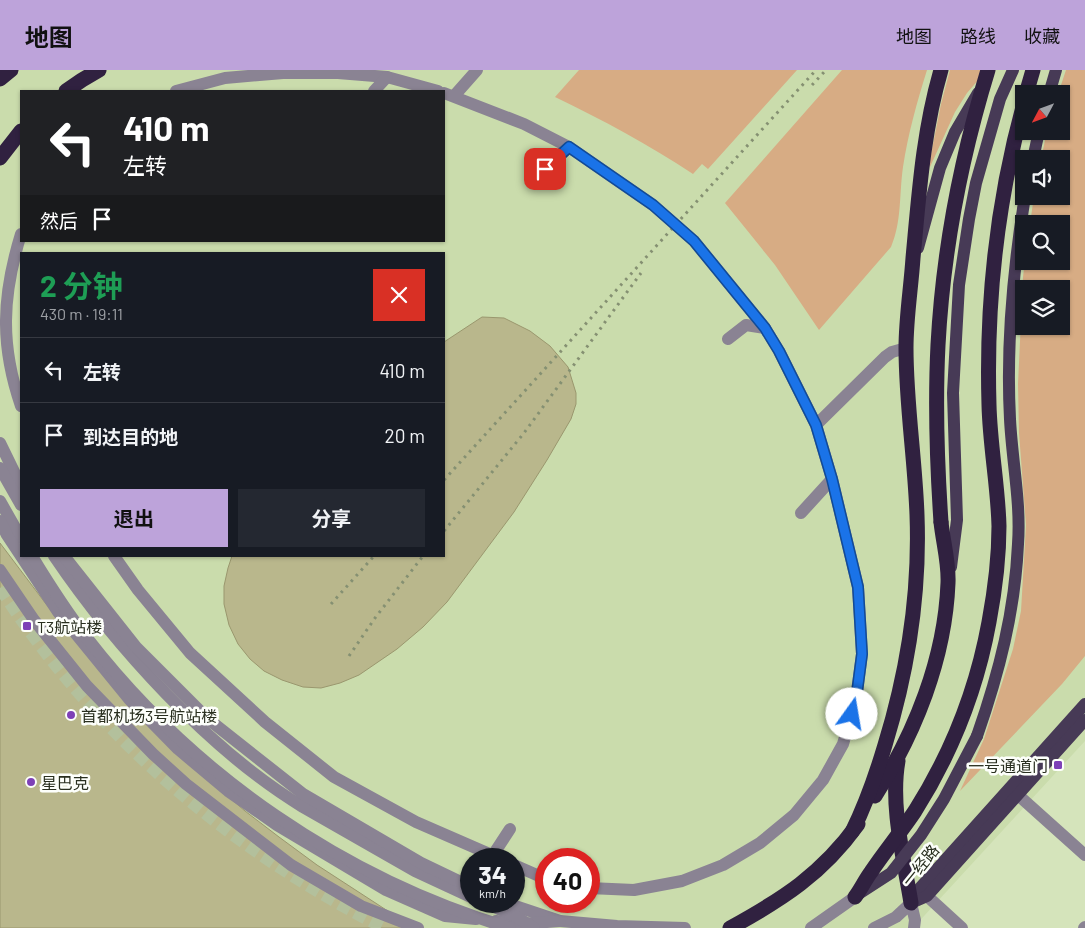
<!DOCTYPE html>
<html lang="zh">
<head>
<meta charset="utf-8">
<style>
	:root { --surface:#171b24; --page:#242831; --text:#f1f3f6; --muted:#9ea1a6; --line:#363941; --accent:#bda3da }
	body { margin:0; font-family:Barlow,"Noto Sans SC",sans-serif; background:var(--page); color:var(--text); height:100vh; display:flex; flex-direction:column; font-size:19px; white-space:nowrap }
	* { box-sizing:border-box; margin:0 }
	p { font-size:16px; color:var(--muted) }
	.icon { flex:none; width:28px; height:28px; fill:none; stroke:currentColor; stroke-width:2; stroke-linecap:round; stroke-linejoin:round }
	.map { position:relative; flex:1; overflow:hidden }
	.panel { position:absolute; left:20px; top:182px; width:425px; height:305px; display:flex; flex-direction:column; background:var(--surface); border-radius:0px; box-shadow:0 1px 4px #0004 }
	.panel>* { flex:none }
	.top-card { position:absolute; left:20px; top:20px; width:425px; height:152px; border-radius:0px; box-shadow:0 1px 4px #0004; background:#202124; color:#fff; overflow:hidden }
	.needle { width:32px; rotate:229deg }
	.buttons { position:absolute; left:1015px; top:15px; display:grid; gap:10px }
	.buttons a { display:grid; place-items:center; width:55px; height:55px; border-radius:0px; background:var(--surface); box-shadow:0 1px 4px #0004; font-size:25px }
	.speed { position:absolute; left:460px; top:778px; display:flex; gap:10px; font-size:25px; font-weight:700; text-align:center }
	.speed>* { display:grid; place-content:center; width:65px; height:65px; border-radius:50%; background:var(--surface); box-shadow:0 1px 4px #0004; line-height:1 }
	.speed small { font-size:12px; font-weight:400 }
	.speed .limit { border:8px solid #d22; background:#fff; color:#111 }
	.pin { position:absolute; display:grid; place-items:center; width:42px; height:42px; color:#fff; margin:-21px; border-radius:10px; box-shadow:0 2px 8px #0006 }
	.me { position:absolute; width:55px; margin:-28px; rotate:13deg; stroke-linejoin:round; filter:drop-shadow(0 0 4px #0008) }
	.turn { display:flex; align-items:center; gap:18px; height:105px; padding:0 20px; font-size:22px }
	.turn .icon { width:65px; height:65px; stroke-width:2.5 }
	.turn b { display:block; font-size:35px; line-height:42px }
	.then { display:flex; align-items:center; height:48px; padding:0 20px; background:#0003; gap:10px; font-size:19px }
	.round { display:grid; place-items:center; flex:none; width:52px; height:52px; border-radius:0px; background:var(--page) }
	.headline { display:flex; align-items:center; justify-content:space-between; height:85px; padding:0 20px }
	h1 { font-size:30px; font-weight:700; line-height:38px; color:#1e9e55 }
	.cta { display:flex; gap:10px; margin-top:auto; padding:10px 20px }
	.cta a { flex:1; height:58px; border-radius:0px; background:var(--accent); color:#111; font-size:20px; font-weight:700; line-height:58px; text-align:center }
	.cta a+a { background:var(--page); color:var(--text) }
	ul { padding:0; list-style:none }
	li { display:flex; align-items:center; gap:15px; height:65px; padding:0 20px; border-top:1px solid var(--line) }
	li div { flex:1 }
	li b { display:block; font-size:19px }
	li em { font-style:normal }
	header { display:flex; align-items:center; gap:30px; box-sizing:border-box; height:70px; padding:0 25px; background:var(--accent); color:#111 }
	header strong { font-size:24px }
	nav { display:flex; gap:28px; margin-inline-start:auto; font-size:18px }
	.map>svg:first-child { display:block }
	.built { fill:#cadcac; fill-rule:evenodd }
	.green { fill:#d7ac84; fill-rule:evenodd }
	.building { fill:#b9b78c; stroke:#9a976e }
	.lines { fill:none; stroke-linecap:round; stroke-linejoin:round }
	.minor-tunnel { stroke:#b3c09c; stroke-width:12; stroke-dasharray:12 6; stroke-linecap:butt }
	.minor { stroke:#8a8393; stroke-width:12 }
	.major { stroke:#473a56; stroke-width:12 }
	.highway { stroke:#302140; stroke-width:15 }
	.rail { stroke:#859072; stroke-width:3; stroke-dasharray:2.5 5; stroke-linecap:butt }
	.minor-bridge { stroke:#8a8393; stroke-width:12 }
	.major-bridge { stroke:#473a56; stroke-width:12 }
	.highway-bridge { stroke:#302140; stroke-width:15 }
	.route-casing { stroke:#114b97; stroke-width:12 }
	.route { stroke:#1a73e8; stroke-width:9 }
	.poi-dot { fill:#7e41b7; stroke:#fdfffb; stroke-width:2 }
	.labels { text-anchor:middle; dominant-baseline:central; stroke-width:5; stroke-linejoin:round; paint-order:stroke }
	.poi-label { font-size:16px; fill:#292f1f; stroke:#fdfffb; text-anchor:start }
	.street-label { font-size:16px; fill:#292f1f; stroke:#fdfffb }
</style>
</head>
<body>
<header>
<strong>地图</strong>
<nav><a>地图</a><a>路线</a><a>收藏</a></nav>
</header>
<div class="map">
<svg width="1085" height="858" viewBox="0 0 1085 858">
	<rect width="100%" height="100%" fill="#d5e4bb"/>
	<!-- built -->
	<path class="built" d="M0 0H1085V671L913 858H0ZM21 21H444V171H21ZM1024 24H1061V61H1024ZM1024 89H1061V126H1024ZM1024 154H1061V191H1024ZM21 184H444V486H21ZM1024 219H1061V256H1024ZM471 789H514V831H471ZM546 789H589V831H546Z"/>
	<!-- green -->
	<g class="green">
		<path d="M579 0H797L708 99 702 94 693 104C649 75 603 50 555 27Z"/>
		<path d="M842 0H927C917 32 908 64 903 97 899 125 902 151 891 177L819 260 775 195 725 133Z"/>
		<path d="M950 0H987L967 23 955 42 930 97 929 94 941 34Z"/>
		<path d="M1066 0H1085V586L1062 614 960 721 984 669 1013 579 1021 541 1026 455 1019 363 1018 314 1023 207 1025 191H1061V154H1030L1034 126H1061V89H1041L1047 61H1061V24H1058ZM1024 219H1061V256H1024Z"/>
	</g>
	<!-- building -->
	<g class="building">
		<path d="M482 247 504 248 530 261 550 276 568 297 576 323V334L571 349 547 390 514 442 447 532 423 557 397 579 359 605 340 613 321 618 303 617 282 610 264 601 250 589 238 574 229 555 224 534V516L228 498 232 486H444V272Z"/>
		<path d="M0 473 46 534 173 679 245 741 279 767 317 795 414 858H0Z"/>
	</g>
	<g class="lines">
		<!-- minor-tunnel -->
		<path class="minor-tunnel" d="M0 518C93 664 230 780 384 858"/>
		<!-- minor -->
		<g class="minor">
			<path d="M176 21 225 8 283 3H338L387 7 438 21"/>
			<path d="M374 21 387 7"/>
			<path d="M444 23 524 54 569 77 653 135 694 171 765 258 779 281 816 355 832 409 858 517 862 584 856 629 843 674 823 710 794 745 760 773 723 795 682 811 634 820 589 818"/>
			<path d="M454 26 477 0"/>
			<path d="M545 99 569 77"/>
			<path d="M21 164C2 226 0 275 21 336"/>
			<path d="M728 269 746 255 765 258"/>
			<path d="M816 355 885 287 892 282 906 278"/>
			<path d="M0 373 21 416"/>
			<path d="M0 398 21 435"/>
			<path d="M0 431 21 468"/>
			<path d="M801 443 832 409"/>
			<path d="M0 451 7 465 58 542 129 629 178 679 228 721 277 755 386 820 445 846 476 849"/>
			<path d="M54 486C115 576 209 680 303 737L415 801 471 827"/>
			<path d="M64 486 136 577 208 649 303 724 421 793 471 817"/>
			<path d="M114 486 138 520 190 583 265 652 334 707 416 752 501 789"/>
			<path d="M0 500 34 550 87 616 153 684 186 714 291 795 361 836 418 858"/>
			<path d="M1018 725 1085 785"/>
			<path d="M493 785 510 759"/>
			<path d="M514 795 546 809"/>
			<path d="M927 826 962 858"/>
			<path d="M500 831 560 851 617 856 685 858"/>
			<path d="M496 851 521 854 560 851"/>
			<path d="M811 858 855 827"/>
			<path d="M874 858 896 847 911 833 915 850 914 858"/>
			<path d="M1084 858 1085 857"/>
		</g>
		<!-- major -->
		<g class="major">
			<path d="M1049 24 1056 0"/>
			<path d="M1033 89 1039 61"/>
			<path d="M918 178 940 98 955 62 978 23"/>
			<path d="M951 497 957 450 953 323 959 215 969 149 976 113 1000 29 1013 0"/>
			<path d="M977 666C999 603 1015 541 1018 474 1021 432 1012 391 1010 349 1006 274 1013 200 1025 126"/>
			<path d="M911 833 919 819 1085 634"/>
			<path d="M911 833 927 826 1085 650"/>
		</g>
		<!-- highway -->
		<g class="highway">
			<path d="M0 9 11 0"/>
			<path d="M66 21 82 10 99 0"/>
			<path d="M1026 24 1033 0"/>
			<path d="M0 88 21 61"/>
			<path d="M898 691C890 736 904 789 911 833"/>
			<path d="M875 726C915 663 945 589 948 513 949 493 943 472 941 452"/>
			<path d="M852 762C866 734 876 705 885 675 908 600 920 524 917 445 915 389 906 334 906 278 906 248 911 218 913 188 919 124 923 62 941 0"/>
			<path d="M730 858C783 829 822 804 858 754"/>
		</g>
		<!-- rail -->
		<g class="rail">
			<path d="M812 15 826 0"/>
			<path d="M444 410 816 0"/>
			<path d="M444 461 524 363 641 203"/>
			<path d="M331 534 374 486"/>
			<path d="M349 586 375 548 423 486"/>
		</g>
		<!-- minor-bridge -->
		<g class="minor-bridge">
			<path d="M32 486C49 514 67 542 87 568 193 705 345 809 510 858"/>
			<path d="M481 831 517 847 534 858"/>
		</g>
		<!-- major-bridge -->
		<path class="major-bridge" d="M857 825 891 803 921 765 944 729 977 666"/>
		<!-- highway-bridge -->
		<g class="highway-bridge">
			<path d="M941 452C937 393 935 334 938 275 943 182 961 88 988 0"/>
			<path d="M855 827C861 819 865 810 871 802 885 781 901 762 915 741 951 684 977 618 989 552 995 520 999 488 999 456 998 416 990 376 989 335 986 234 997 131 1024 33"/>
		</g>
	</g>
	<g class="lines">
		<!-- route casing -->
		<g class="route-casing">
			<path id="route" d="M545 99 569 77 653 135 694 171 765 258 779 281 816 355 832 409 858 517 862 584 856 630 852 644"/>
		</g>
		<!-- route -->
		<use href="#route" class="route"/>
	</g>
	<!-- markers -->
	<g class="poi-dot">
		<rect x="22" y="551" width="10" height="10" rx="2.5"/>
		<circle cx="71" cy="645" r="5"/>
		<rect x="1053" y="690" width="10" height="10" rx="2.5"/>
		<circle cx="31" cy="712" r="5"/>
	</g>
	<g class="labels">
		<!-- poi labels -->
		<g class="poi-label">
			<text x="37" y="556">T3航站楼</text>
			<text x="81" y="645">首都机场3号航站楼</text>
			<text x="1048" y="695" text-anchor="end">一号通道门</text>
			<text x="41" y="712">星巴克</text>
		</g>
		<!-- street labels -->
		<g class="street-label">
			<text transform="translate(920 795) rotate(-51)">一经路</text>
		</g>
	</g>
</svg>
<div class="buttons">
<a><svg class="needle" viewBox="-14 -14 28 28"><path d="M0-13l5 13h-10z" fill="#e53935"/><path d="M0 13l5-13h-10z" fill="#9ea1a6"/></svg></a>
<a><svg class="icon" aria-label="sound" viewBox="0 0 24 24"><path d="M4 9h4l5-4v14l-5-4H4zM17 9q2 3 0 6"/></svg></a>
<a><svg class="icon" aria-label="search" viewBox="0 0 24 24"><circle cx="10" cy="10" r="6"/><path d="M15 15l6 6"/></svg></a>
<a><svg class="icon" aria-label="layers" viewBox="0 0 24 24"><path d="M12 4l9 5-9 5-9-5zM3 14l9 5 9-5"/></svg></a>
</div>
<div class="speed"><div>34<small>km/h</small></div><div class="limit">40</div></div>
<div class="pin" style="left:545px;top:99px;background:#d93025"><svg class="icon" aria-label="arrive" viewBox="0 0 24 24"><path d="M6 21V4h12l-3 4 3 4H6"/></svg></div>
<svg class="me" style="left:852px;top:644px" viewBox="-20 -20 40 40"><circle r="19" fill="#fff"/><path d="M0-13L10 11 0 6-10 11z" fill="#1a73e8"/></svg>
<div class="top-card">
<div class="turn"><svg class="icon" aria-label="left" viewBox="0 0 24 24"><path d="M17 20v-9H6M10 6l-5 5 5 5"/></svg><div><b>410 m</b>左转</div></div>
<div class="then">然后<svg class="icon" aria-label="arrive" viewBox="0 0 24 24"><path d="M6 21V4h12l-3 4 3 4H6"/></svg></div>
</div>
<section class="panel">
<div class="headline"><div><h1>2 分钟</h1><p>430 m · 19:11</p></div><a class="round" style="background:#d93025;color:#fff"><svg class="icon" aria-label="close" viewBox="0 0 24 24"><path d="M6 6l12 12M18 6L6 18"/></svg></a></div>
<ul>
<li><svg class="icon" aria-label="left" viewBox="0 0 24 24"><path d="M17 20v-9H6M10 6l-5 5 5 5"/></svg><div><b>左转</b></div><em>410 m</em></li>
<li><svg class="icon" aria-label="arrive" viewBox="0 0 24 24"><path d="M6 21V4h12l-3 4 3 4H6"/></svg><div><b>到达目的地</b></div><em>20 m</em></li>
</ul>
<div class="cta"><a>退出</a><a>分享</a></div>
</section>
</div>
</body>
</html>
